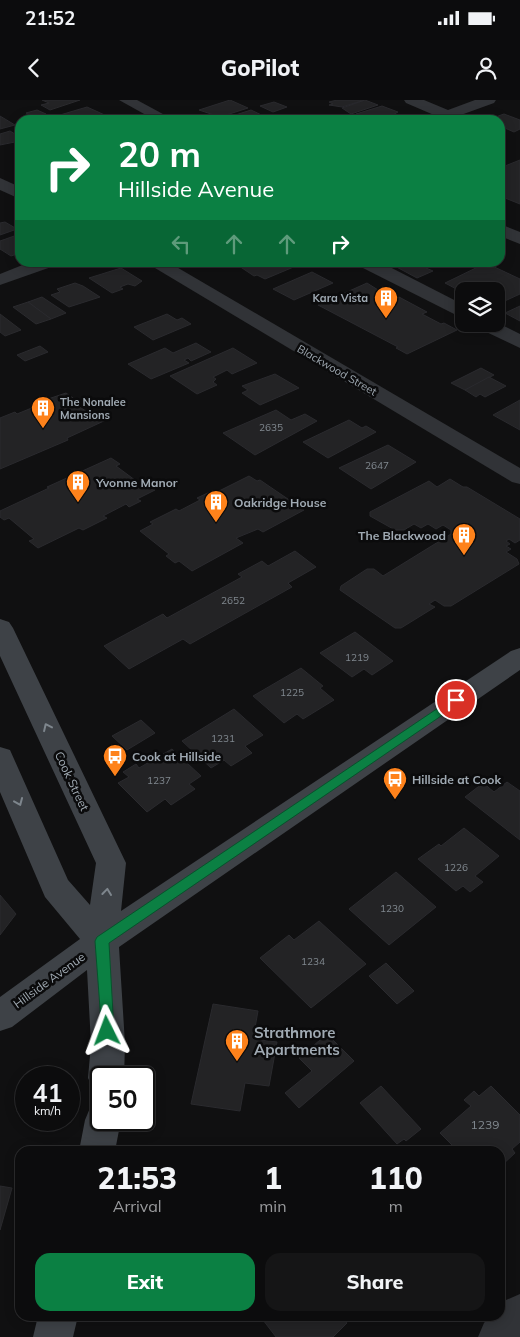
<!DOCTYPE html>
<html lang="en">
<head>
<meta charset="utf-8">
<style>
	:root { --surface:#0c0c0d; --page:#151516; --text:#f1f3f6; --muted:#9a9b9d; --line:#2c2c2e; --accent:#0b8043 }
	body { margin:0; font-family:Mulish,sans-serif; background:var(--page); color:var(--text); height:100vh; display:flex; flex-direction:column; font-size:19px; white-space:nowrap }
	* { box-sizing:border-box; margin:0 }
	p { font-size:16px; color:var(--muted) }
	.icon { flex:none; width:28px; height:28px; fill:none; stroke:currentColor; stroke-width:2; stroke-linecap:round; stroke-linejoin:round }
	.map { position:relative; flex:1; overflow:hidden }
	.details { position:absolute; left:15px; top:1046px; width:490px; height:175px; display:flex; flex-direction:column; background:var(--surface); border-radius:15px; box-shadow:0 2px 12px #0003,0 0 0 1px var(--line) }
	.details>* { flex:none }
	.guide { position:absolute; left:15px; top:15px; width:490px; height:152px; border-radius:15px; box-shadow:0 2px 12px #0003,0 0 0 1px var(--line); background:#0b8043; color:#fff; overflow:hidden }
	.buttons { position:absolute; left:455px; top:182px; display:grid; gap:10px }
	.buttons a { display:grid; place-items:center; width:50px; height:50px; border-radius:10px; background:var(--surface); box-shadow:0 2px 12px #0003,0 0 0 1px var(--line); font-size:25px }
	.speed { position:absolute; left:15px; top:966px; display:flex; gap:10px; font-size:25px; font-weight:700; text-align:center }
	.speed>* { display:grid; place-content:center; width:65px; height:65px; border-radius:50%; background:var(--surface); box-shadow:0 2px 12px #0003,0 0 0 1px var(--line); line-height:1 }
	.speed small { font-size:12px; font-weight:400 }
	.speed .limit { border:2px solid #111; border-radius:8px; background:#fff; color:#111 }
	.pin { position:absolute; display:grid; place-items:center; width:42px; height:42px; color:#fff; margin:-21px; border:2px solid #fff; border-radius:50%; box-shadow:0 1px 5px #0007 }
	.me { position:absolute; width:55px; margin:-28px; rotate:357deg; stroke-linejoin:round; filter:drop-shadow(0 0 4px #0008) }
	.turn { display:flex; align-items:center; gap:18px; height:105px; padding:0 20px; font-size:22px }
	.turn .icon { width:65px; height:65px; stroke-width:2.5 }
	.turn b { display:block; font-size:35px; line-height:42px }
	.lanes { display:flex; align-items:center; height:48px; padding:0 20px; background:#0003; justify-content:center; gap:25px; direction:ltr }
	.lanes .off { opacity:.35 }
	.eta { display:flex; justify-content:space-evenly; align-items:center; height:85px; text-align:center }
	.eta b { font-size:30px; font-weight:800; line-height:35px }
	.button { display:flex; gap:10px; margin-top:auto; padding:10px 20px }
	.button a { flex:1; height:58px; border-radius:15px; background:var(--accent); color:#fff; font-size:20px; font-weight:800; line-height:58px; text-align:center }
	.button a+a { background:var(--page); color:var(--text) }
	.status { display:flex; justify-content:space-between; align-items:center; height:35px; padding:0 25px; background:var(--surface); direction:ltr }
	.status svg { height:14px; fill:currentColor }
	header { display:flex; justify-content:space-between; align-items:center; height:65px; padding:0 20px; background:var(--surface); font-size:22px; font-weight:800 }
	.map>svg:first-child { display:block }
	.building { fill:#232325; stroke:#2a2a2e }
	.lines { fill:none; stroke-linecap:round; stroke-linejoin:round }
	.minor { fill:#313337; fill-rule:evenodd }
	.secondary { fill:#3e4247; fill-rule:evenodd }
	.oneway { stroke:#7e868d }
	.route { fill:#0b8043; stroke:#07532c }
	.labels { text-anchor:middle; dominant-baseline:central; stroke-width:5; stroke-linejoin:round; paint-order:stroke }
	.number-label { font-size:10px; fill:#80888f }
	.far-poi-label { font-size:11px; font-weight:bold; fill:#a0aab3; stroke:#0b0b0c; text-anchor:end }
	.far-street-label { font-size:11px; fill:#a0aab3; stroke:#0b0b0c }
	.poi-label { font-size:12px; font-weight:bold; fill:#a0aab3; stroke:#0b0b0c; text-anchor:start }
	.street-label { font-size:12px; fill:#a0aab3; stroke:#0b0b0c }
	.near-number-label { font-size:12px; fill:#80888f }
	.near-poi-label { font-size:15px; font-weight:bold; fill:#a0aab3; stroke:#0b0b0c; text-anchor:start }
</style>
</head>
<body>
<div class="status"><b>21:52</b><svg viewBox="0 0 49 12"><path d="M0 12V9h3v3zM5 12V6h3v6zM10 12V3h3v9zM15 12V0h3v12zM26 1h20v11H26zM47 4h2v5h-2z"/></svg></div>
<header><svg class="icon" aria-label="back" viewBox="0 0 24 24"><path d="M15 5l-7 7 7 7"/></svg>GoPilot<svg class="icon" aria-label="person" viewBox="0 0 24 24"><circle cx="12" cy="8" r="4"/><path d="M4 21q1-7 8-7t8 7"/></svg></header>
<div class="map">
<svg width="520" height="1237" viewBox="0 0 520 1237">
	<rect width="100%" height="100%" fill="#101011"/>
	<!-- building -->
	<g class="building">
		<path d="M42 0H80L50 10 41 5 49 3Z"/>
		<path d="M230 0 248 8 220 17 199 10Z"/>
		<path d="M337 0H364L342 7 329 5 333 4 329 2Z"/>
		<path d="M365 0 378 5 351 14 342 8Z"/>
		<path d="M274 2 287 7 273 12 260 6Z"/>
		<path d="M382 6 398 12 384 20H370L356 14Z"/>
		<path d="M87 7 107 16 93 20H69L60 15Z"/>
		<path d="M37 10 46 14 35 18 26 13Z"/>
		<path d="M251 10 270 19 226 18Z"/>
		<path d="M504 14 520 20V29L514 32 500 26V20H487Z"/>
		<path d="M0 16 15 25 0 29Z"/>
		<path d="M10 31 20 37V41L0 45V34Z"/>
		<path d="M520 60V104L500 96V68Z"/>
		<path d="M5 122 17 129 0 135V123Z"/>
		<path d="M20 134V153L11 156 0 149V141Z"/>
		<path d="M247 162H290L296 166 265 179 257 175 254 176 239 166Z"/>
		<path d="M396 162H423L430 166 426 168 433 171 417 178 391 164Z"/>
		<path d="M484 164H488L520 179V194L496 205V191L464 193 445 183Z"/>
		<path d="M121 168 142 181 135 186 128 184 120 187 123 189 112 193 89 178Z"/>
		<path d="M312 172 333 183 294 200 273 189Z"/>
		<path d="M75 183 83 186 100 197 69 207 51 195 60 192 57 189Z"/>
		<path d="M367 183 394 200 399 197 427 212 422 214 441 224 444 223 457 230 407 254 396 248 398 247 318 205Z"/>
		<path d="M42 197 66 213 51 219 28 202Z"/>
		<path d="M28 202 51 219 36 224 13 207Z"/>
		<path d="M520 206V221L505 213Z"/>
		<path d="M0 214 21 230 5 236 0 232Z"/>
		<path d="M167 214 177 220 182 218 191 224 153 240 134 227Z"/>
		<path d="M196 243 211 252 191 261 188 258 184 260 189 263 151 279 128 264 165 248 173 253Z"/>
		<path d="M40 246 48 252 25 261 17 255Z"/>
		<path d="M233 248 257 263 232 274 227 270 213 277 216 279 213 282 217 285 197 294 170 276Z"/>
		<path d="M481 268 494 275 465 290 451 283Z"/>
		<path d="M275 274 299 288 260 305 242 293 248 290 242 286Z"/>
		<path d="M489 277 506 286 485 297 480 294 476 297 465 290Z"/>
		<path d="M66 293 73 298 69 299 94 317 97 315 106 320 67 338 68 340 0 369V318L15 312 17 314 39 305 36 303Z"/>
		<path d="M520 300V330L493 315Z"/>
		<path d="M276 310 291 320 305 314 317 321 255 355 223 333Z"/>
		<path d="M349 320 362 328 366 326 376 332 328 358 303 342Z"/>
		<path d="M388 345 416 362 371 389 339 368Z"/>
		<path d="M111 358 120 364 116 366 143 386 147 384 155 390 137 399 141 401 129 407 126 404 103 416 107 418 83 430 79 428 38 448 29 441 34 439 9 418 4 420 0 417V411L49 388 47 387Z"/>
		<path d="M249 376 257 381 260 380 304 410 263 432 258 429 236 438 243 443 192 471 179 461 175 463 166 456 169 454 140 431 153 424 150 422 176 409 179 411 200 400 197 398 212 391 215 393Z"/>
		<path d="M450 379 463 387H467L520 419V440L515 443 509 439 506 441 510 444 506 446 511 449 506 452 517 459 519 464 451 506H444L435 500 429 504 435 507 401 528H395L340 490 341 486 367 469H374L383 476 451 434V430L443 425 436 429 428 424 421 428 414 424 404 430H395L370 416V412L429 381 437 387Z"/>
		<path d="M295 451 316 467 288 483 292 487 190 544 183 539 129 569 104 546 163 514 167 518 242 477 238 474 262 461 268 466Z"/>
		<path d="M355 532 393 561 372 575 364 569 352 577 320 553Z"/>
		<path d="M301 568 323 586 320 588 334 600 303 619 297 614 284 623 253 596Z"/>
		<path d="M234 609 263 635 245 646 252 653 231 666 224 660 211 668 182 641Z"/>
		<path d="M141 620 155 633 127 650 112 636Z"/>
		<path d="M172 649 201 676 189 684 195 689 171 705 165 699 147 712 118 683 129 677 123 672 136 664 139 668Z"/>
		<path d="M507 682 520 691V740L465 697 483 683 494 692Z"/>
		<path d="M464 728 499 756 475 776 483 782 470 792 463 786 456 791 418 759 439 744 441 746Z"/>
		<path d="M396 772 436 807 389 845 349 809Z"/>
		<path d="M0 795 16 814 0 835Z"/>
		<path d="M319 821 366 864 311 908 260 858 289 835 294 840Z"/>
		<path d="M386 863 414 891 397 904 369 876Z"/>
		<path d="M213 904 258 911 253 939 277 942 269 986 245 983 240 1011 191 1004Z"/>
		<path d="M327 934 354 961 299 1008 285 993 312 971 299 958Z"/>
		<path d="M381 986 421 1029 406 1041 404 1039 397 1044 360 1003Z"/>
		<path d="M491 986 520 1015V1042L512 1049 515 1053 500 1067V1051H458L440 1033 471 1006 464 1000 474 991 479 996Z"/>
		<path d="M0 1086 12 1088 0 1130Z"/>
		<path d="M260 1216H342L347 1223 333 1237H276Z"/>
	</g>
	<g class="lines">
		<!-- minor -->
		<g class="minor">
			<path d="M119 0H137L174 20H155Z"/>
			<path d="M404 0H424L448 10 475 0H496L494 3 447 20H426L434 15 406 3Z"/>
			<path d="M0 78 20 87V99L0 90Z"/>
			<path d="M500 124 520 132V144L500 136Z"/>
			<path d="M30 162H57L54 166 0 185V174Z"/>
			<path d="M145 162H168L520 368V384L512 382Z"/>
			<path d="M356 162H380L464 205V219L359 166Z"/>
			<path d="M496 222 520 234V248L478 228 475 224Z"/>
			<path d="M520 1194V1237H478L484 1223 490 1216H500V1206L506 1200Z"/>
		</g>
		<!-- secondary -->
		<g class="secondary">
			<path d="M0 519 9 522 13 528 126 763 121 811 511 551 520 548V570L119 847 125 944 124 978H101V993L94 990 88 978 91 944 87 870 12 927 0 931V897L80 839 45 797 0 692V647L10 650 68 780 90 805 96 763 0 556Z"/>
			<path d="M101 1003V1020H121L115 1051H79L85 1020 90 1008Z"/>
			<path d="M38 1216H78L73 1237H33Z"/>
		</g>
	</g>
	<!-- one-way arrows -->
	<defs><path id="oneway-chevron" d="M-2-3.5L2.5 0L-2 3.5" fill="none" stroke-width="1.6" stroke-linecap="round" stroke-linejoin="round" transform="scale(1.25)"/></defs>
	<g class="oneway">
		<use href="#oneway-chevron" transform="translate(47 627) rotate(-115)"/>
		<use href="#oneway-chevron" transform="translate(19 702) rotate(67)"/>
		<use href="#oneway-chevron" transform="translate(107 792) rotate(-83)"/>
	</g>
	<!-- route -->
	<path class="route" d="M456 596 461 600 460 603 109 843 114 931 112 935 107 937 102 935 95 841 97 837Z"/>
	<!-- icons -->
	<defs>
		<g id="building-pin" transform="scale(1.25)"><path d="M0 17L-7.5 6A9.5 9.5 0 1 1 7.5 6Z" fill="#fe821b" stroke="#0b0b0c"/><path d="M-4-6H4V6H1V3H-1V6H-4ZM-2.5-4.3h1.7v1.8h-1.7ZM.8-4.3h1.7v1.8H.8ZM-2.5-1h1.7V.8h-1.7ZM.8-1h1.7V.8H.8Z" fill="#fff"/></g>
		<g id="bus-pin" transform="scale(1.25)"><path d="M0 17L-7.5 6A9.5 9.5 0 1 1 7.5 6Z" fill="#fe821b" stroke="#0b0b0c"/><path d="M-5-6H5V4H4V6H2V4H-2V6H-4V4H-5ZM-3.5-4V0h7V-4ZM-3.5 1.2v1.5H-2V1.2ZM2 1.2v1.5H3.5V1.2Z" fill="#fff"/></g>
	</defs>
	<g fill-rule="evenodd">
		<use href="#building-pin" x="386" y="198"/>
		<use href="#building-pin" x="43" y="308"/>
		<use href="#building-pin" x="78" y="382"/>
		<use href="#building-pin" x="216" y="402"/>
		<use href="#building-pin" x="464" y="435"/>
		<use href="#bus-pin" x="115" y="656"/>
		<use href="#bus-pin" x="395" y="679"/>
		<use href="#building-pin" x="237" y="941"/>
	</g>
	<g class="labels">
		<!-- number labels -->
		<g class="number-label">
			<text x="271" y="327">2635</text>
			<text x="377" y="365">2647</text>
			<text x="233" y="500">2652</text>
			<text x="357" y="557">1219</text>
			<text x="292" y="592">1225</text>
			<text x="223" y="638">1231</text>
			<text x="159" y="680">1237</text>
			<text x="456" y="767">1226</text>
			<text x="392" y="808">1230</text>
			<text x="313" y="861">1234</text>
		</g>
		<!-- far-poi labels -->
		<g class="far-poi-label">
			<text x="368" y="198">Kara Vista</text>
			<text x="60" y="302" text-anchor="start">The Nonalee<tspan x="60" dy="13">Mansions</tspan></text>
		</g>
		<!-- far-street labels -->
		<g class="far-street-label">
			<text transform="translate(337 270) rotate(30)">Blackwood Street</text>
		</g>
		<!-- poi labels -->
		<g class="poi-label">
			<text x="96" y="382">Yvonne Manor</text>
			<text x="234" y="402">Oakridge House</text>
			<text x="446" y="435" text-anchor="end">The Blackwood</text>
			<text x="132" y="656">Cook at Hillside</text>
			<text x="412" y="679">Hillside at Cook</text>
		</g>
		<!-- street labels -->
		<g class="street-label">
			<text transform="translate(72 681) rotate(65)">Cook Street</text>
			<text transform="translate(49 880) rotate(-36)">Hillside Avenue</text>
		</g>
		<!-- near-number labels -->
		<g class="near-number-label">
			<text x="485" y="1024">1239</text>
		</g>
		<!-- near-poi labels -->
		<g class="near-poi-label">
			<text x="254" y="932">Strathmore<tspan x="254" dy="17">Apartments</tspan></text>
		</g>
	</g>
</svg>
<div class="buttons">
<a><svg class="icon" aria-label="layers" viewBox="0 0 24 24"><path d="M12 4l9 5-9 5-9-5zM3 14l9 5 9-5"/></svg></a>
</div>
<div class="speed"><div>41<small>km/h</small></div><div class="limit">50</div></div>
<div class="pin" style="left:456px;top:600px;background:#d93025"><svg class="icon" aria-label="arrive" viewBox="0 0 24 24"><path d="M6 21V4h12l-3 4 3 4H6"/></svg></div>
<svg class="me" style="left:107px;top:931px" viewBox="-20 -20 40 40"><path d="M0-17L14 15 0 8-14 15z" fill="#0b8043" stroke="#fff" stroke-width="4"/></svg>
<div class="guide">
<div class="turn"><svg class="icon" aria-label="right" viewBox="0 0 24 24"><path d="M7 20v-9h11M14 6l5 5-5 5"/></svg><div><b>20 m</b>Hillside Avenue</div></div>
<div class="lanes"><svg class="icon off" aria-label="left" viewBox="0 0 24 24"><path d="M17 20v-9H6M10 6l-5 5 5 5"/></svg><svg class="icon off" aria-label="ahead" viewBox="0 0 24 24"><path d="M12 20V5M6 11l6-6 6 6"/></svg><svg class="icon off" aria-label="ahead" viewBox="0 0 24 24"><path d="M12 20V5M6 11l6-6 6 6"/></svg><svg class="icon" aria-label="right" viewBox="0 0 24 24"><path d="M7 20v-9h11M14 6l5 5-5 5"/></svg></div>
</div>
<section class="details">
<div class="eta">
<div><b>21:53</b><p>Arrival</p></div>
<div><b>1</b><p>min</p></div>
<div><b>110</b><p>m</p></div>
</div>
<div class="button"><a>Exit</a><a>Share</a></div>
</section>
</div>
</body>
</html>
